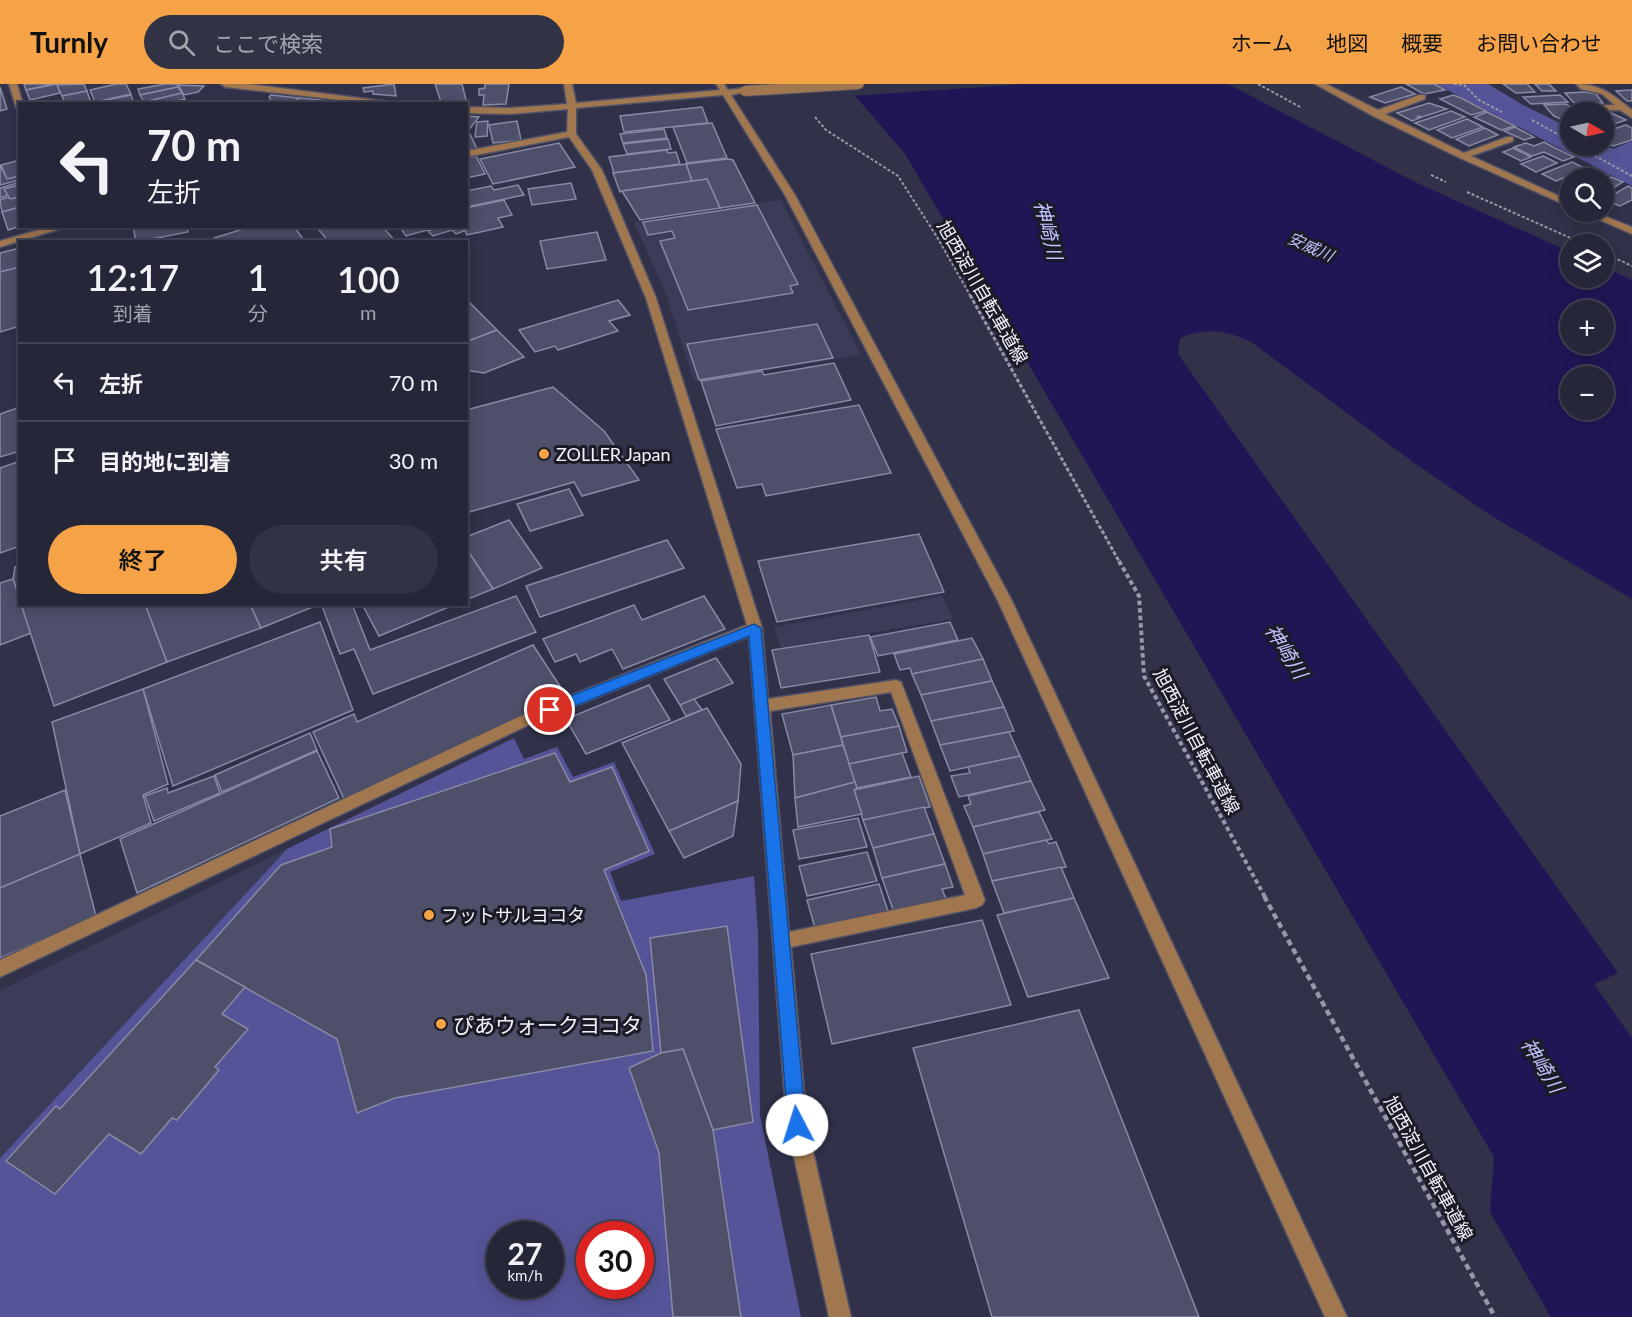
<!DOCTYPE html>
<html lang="ja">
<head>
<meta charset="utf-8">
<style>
	:root { --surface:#252638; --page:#313243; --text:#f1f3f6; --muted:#a3a5ae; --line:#424353; --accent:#f6a247 }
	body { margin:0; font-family:Lato,"Noto Sans JP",sans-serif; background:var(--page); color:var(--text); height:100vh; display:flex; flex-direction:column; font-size:22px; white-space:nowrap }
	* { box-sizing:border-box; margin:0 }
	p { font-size:20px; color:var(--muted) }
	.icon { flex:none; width:33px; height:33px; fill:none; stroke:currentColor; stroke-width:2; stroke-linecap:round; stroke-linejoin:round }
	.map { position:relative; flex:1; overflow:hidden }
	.details { position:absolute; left:18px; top:156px; width:450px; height:366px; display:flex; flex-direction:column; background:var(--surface); border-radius:0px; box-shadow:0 3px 15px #0003,0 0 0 2px var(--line) }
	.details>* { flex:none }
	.top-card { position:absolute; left:18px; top:18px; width:450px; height:126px; border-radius:0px; box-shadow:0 3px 15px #0003,0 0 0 2px var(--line); background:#252638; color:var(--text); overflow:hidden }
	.needle { width:39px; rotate:99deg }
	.buttons { position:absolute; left:1560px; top:18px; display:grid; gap:12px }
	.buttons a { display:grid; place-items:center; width:54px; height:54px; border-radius:50%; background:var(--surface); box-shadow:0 3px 15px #0003,0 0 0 2px var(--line); font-size:30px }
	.speed { position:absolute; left:486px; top:1137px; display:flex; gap:12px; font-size:30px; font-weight:700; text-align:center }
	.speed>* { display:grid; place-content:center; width:78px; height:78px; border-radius:50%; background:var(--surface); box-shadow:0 3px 15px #0003,0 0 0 2px var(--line); line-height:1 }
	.speed small { font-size:15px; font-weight:400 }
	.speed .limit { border:9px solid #d22; background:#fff; color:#111 }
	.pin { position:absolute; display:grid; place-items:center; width:51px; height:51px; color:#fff; margin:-26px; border:3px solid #fff; border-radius:50%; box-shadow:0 2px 6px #0007 }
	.me { position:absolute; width:66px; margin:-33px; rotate:355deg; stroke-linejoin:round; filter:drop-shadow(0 0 4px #0008) }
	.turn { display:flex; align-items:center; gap:21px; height:126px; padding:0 30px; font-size:27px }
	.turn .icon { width:78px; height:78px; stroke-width:2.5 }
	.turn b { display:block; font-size:42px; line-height:51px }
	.eta { display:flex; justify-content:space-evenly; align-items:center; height:102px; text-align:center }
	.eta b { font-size:36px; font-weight:600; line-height:42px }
	.cta { display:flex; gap:12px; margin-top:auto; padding:12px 30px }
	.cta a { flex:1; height:69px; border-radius:36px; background:var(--accent); color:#111; font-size:24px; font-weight:600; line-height:69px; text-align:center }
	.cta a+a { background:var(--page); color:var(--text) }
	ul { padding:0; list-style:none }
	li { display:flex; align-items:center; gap:18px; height:78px; padding:0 30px; border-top:2px solid var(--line) }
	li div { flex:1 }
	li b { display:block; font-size:22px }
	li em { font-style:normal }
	header { display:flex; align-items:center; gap:36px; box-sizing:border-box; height:84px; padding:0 30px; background:var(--accent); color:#111 }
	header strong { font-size:28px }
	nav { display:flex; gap:33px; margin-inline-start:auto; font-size:21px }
	.search { width:420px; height:54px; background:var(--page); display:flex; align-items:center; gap:15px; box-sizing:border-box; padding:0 21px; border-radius:33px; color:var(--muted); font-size:22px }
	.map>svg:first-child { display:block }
	.built { fill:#3b3c58 }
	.green { fill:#555498; fill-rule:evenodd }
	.water { fill:#201656; fill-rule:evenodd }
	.pier { fill:#31324a }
	.building { fill:#4e4f69; stroke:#888aa5; stroke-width:1.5 }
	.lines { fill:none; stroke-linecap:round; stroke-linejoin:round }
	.minor-casing { stroke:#505167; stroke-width:3 }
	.path-far3 { stroke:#9697a8; stroke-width:2; stroke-dasharray:3 2; stroke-linecap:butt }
	.path-far2 { stroke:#9697a8; stroke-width:3; stroke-dasharray:4 2; stroke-linecap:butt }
	.path-far1 { stroke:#9697a8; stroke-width:4; stroke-dasharray:4.5 3; stroke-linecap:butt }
	.path { stroke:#9697a8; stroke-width:4.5; stroke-dasharray:6 4; stroke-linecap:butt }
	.minor { fill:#a1774f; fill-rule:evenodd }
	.minor-bridge-casing { stroke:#505167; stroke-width:12; stroke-linecap:butt }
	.minor-bridge { stroke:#a1774f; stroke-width:10 }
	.route { fill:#1a73e8; stroke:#114b97; stroke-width:1.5 }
	.poi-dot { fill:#f6a247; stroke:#1b1b26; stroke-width:2 }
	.labels { text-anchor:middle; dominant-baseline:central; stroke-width:6; stroke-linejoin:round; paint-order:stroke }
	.far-water-label { font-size:16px; font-style:italic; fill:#bec0fc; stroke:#1b1b26 }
	.street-label { font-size:18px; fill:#f2f3ff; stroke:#1b1b26 }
	.poi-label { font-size:18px; fill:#f2f3ff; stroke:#1b1b26; text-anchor:start }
	.water-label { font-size:20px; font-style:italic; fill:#bec0fc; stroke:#1b1b26 }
	.near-poi-label { font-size:21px; fill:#f2f3ff; stroke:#1b1b26; text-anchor:start }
</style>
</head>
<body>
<header>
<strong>Turnly</strong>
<div class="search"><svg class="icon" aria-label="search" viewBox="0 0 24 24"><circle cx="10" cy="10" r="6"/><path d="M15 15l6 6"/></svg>ここで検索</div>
<nav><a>ホーム</a><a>地図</a><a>概要</a><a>お問い合わせ</a></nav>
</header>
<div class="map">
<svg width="1632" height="1233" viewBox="0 0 1632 1233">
	<rect width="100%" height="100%" fill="#31324a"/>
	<!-- built -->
	<g class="built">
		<path d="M781 116 861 271 694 297 665 208 634 138Z"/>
		<path d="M942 512 953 535 781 564 774 543Z"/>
		<path d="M287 765 0 1074V907Z"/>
	</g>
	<!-- green -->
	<g class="green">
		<path d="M1436 0H1488L1523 21 1570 44V62L1604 61 1613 65 1632 57V102Z"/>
		<path d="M514 654 524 675 557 663 573 693 614 678 655 770 610 788 621 817 754 792 758 849 760 1031 801 1233H0V1074L287 765ZM500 1150H550V1202H500ZM590 1150H640V1202H590Z"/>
	</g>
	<!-- water -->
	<path class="water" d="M845 0H1228L1415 98 1570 168V194H1604V183L1632 196V515L1490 431 1413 378 1251 258C1226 246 1205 243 1180 254L1178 270 1618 889 1594 900 1632 954V1233H1551L1490 1128 1494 1073 905 70ZM1570 226H1604V260H1570ZM1570 292H1604V326H1570Z"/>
	<!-- pier -->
	<path class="pier" d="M842 0H1025L852 12Z"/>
	<!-- building -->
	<g class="building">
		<path d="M24 0H53L26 6Z"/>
		<path d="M57 0 60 9 30 16 26 6Z"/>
		<path d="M84 0 87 7 62 12 57 1Z"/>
		<path d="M116 0H126L131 10 95 18 90 6Z"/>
		<path d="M165 0H177L178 3 140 11 138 5Z"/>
		<path d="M394 0 396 12 373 10V7L364 8 363 4Z"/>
		<path d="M435 0H462L467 20 441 18Z"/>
		<path d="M485 0H509L506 20 483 21 484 11H479V5L485 4Z"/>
		<path d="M1406 0H1434L1445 6 1424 10Z"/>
		<path d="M1503 0H1527L1535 8 1516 9Z"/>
		<path d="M1535 0H1549L1556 7H1542Z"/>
		<path d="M178 1 204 2 198 8 184 11Z"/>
		<path d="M0 3 7 25 0 27Z"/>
		<path d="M178 3 182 9 144 18 140 11Z"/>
		<path d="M1401 3 1415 10 1385 19 1370 13Z"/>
		<path d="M1632 6V17H1627L1616 7Z"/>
		<path d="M87 7 91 19 65 20 62 12Z"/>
		<path d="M1586 8 1596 10 1603 19 1575 20 1565 9Z"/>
		<path d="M182 9 185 15 165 20 144 18Z"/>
		<path d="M131 11 134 19H92Z"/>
		<path d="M271 11 299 14 293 20H273L269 13Z"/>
		<path d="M1453 11 1461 14 1486 27 1471 31 1440 15Z"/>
		<path d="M1560 11 1568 18 1531 20 1523 13Z"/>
		<path d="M299 14 331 17 328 20H293Z"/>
		<path d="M1429 19 1447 25 1422 33 1419 32 1417 33 1420 34 1412 37 1397 29Z"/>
		<path d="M1566 20 1578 28H1570V35H1561L1554 32 1544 21Z"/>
		<path d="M702 23 708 39 624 48 620 32Z"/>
		<path d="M1451 27 1465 33 1429 46 1415 39Z"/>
		<path d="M1487 28 1515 42 1501 46 1474 33Z"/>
		<path d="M1609 28 1626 36 1608 42 1604 39V30Z"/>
		<path d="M466 32 479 33 468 47H466Z"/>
		<path d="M1467 35 1483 43 1452 54 1437 46Z"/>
		<path d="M488 37 487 52 475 53 477 38Z"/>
		<path d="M517 37 521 56 493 59 489 41Z"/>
		<path d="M712 39 727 74 687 79 673 43Z"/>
		<path d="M1626 41 1632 44V56L1613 62 1604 57V48Z"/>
		<path d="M1515 43 1534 53 1524 56 1504 47Z"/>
		<path d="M1485 44 1498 51 1469 62 1456 55Z"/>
		<path d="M664 45 667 54 623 59 620 50Z"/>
		<path d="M466 50H470L477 65 466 67Z"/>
		<path d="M668 55 671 65 627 70 623 60Z"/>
		<path d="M1544 58 1555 64 1574 73 1563 77 1544 68 1532 72 1514 63 1526 59 1534 62Z"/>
		<path d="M559 59 575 83 493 100 480 75Z"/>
		<path d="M1513 64 1531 73 1521 77 1503 68Z"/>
		<path d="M667 66 668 69 676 68 680 80 614 89 609 73Z"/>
		<path d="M476 72 485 90 466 94V74Z"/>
		<path d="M1543 72 1557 79 1536 88 1521 80Z"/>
		<path d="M728 75 733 76 755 119 720 124 707 95 692 97 686 80Z"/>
		<path d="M20 76V92L7 95 1 81Z"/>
		<path d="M1572 78 1586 85 1556 97 1542 90Z"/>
		<path d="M686 80 692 97 622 107 620 108 613 89Z"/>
		<path d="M0 81 7 95 20 92V96L0 101Z"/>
		<path d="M1594 85 1608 91 1601 94H1576Z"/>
		<path d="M1611 93 1623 98 1604 110V98Z"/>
		<path d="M707 95 720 124 640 136 622 107Z"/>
		<path d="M20 98V101L4 105 8 111 0 114V104Z"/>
		<path d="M571 99 576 115 532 121 528 105Z"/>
		<path d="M20 101V113L10 115 4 105Z"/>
		<path d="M518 101 524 111 466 123V107L491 102 494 106Z"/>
		<path d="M1628 102 1632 104V116L1620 122 1604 116Z"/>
		<path d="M8 113 10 115 20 113V123L2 128 0 116Z"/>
		<path d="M504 116 512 131 498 134 503 143 467 151 463 142H466V124Z"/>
		<path d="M757 121 798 200 790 202 793 209 688 226 660 157 675 154 672 147 648 151 643 138Z"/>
		<path d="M20 123V142L8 146 2 128Z"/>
		<path d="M133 142H187L188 148 136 158Z"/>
		<path d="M253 142H294L305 158H217L214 154Z"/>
		<path d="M328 142H382L396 158H329L319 146Z"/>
		<path d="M399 142H441L406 152Z"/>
		<path d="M441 142H460L464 147 456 150 452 146 433 152 428 147Z"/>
		<path d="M597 148 606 176 547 185 540 157Z"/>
		<path d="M20 164V183L0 188V169Z"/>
		<path d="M20 183V242L0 248V188Z"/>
		<path d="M466 215 497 246 466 258Z"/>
		<path d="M618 216 630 231 609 237 618 247 558 266 555 262 535 268 519 246Z"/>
		<path d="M817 240 833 274 699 296 687 260Z"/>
		<path d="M497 246 524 273 484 289 466 286V258Z"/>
		<path d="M834 279 851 316 716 342 701 297 762 287 764 291Z"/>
		<path d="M553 303 604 347 639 396 582 412 574 398 466 429V326Z"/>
		<path d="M859 321 891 389 766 412 762 400 737 404 716 345Z"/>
		<path d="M20 323V367L0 373V330Z"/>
		<path d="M20 377V462L0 469V384Z"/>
		<path d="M569 405 583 431 530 447 517 420Z"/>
		<path d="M509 436 542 484 493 505 466 464V453Z"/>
		<path d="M919 450 944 508 777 538 758 477Z"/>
		<path d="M667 456 684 484 540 533 526 502Z"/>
		<path d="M466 464 493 505 466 516Z"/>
		<path d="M20 482V515L13 495 15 483Z"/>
		<path d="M13 495 31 549 0 561V499Z"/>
		<path d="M516 512 536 548 373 610 354 565 340 570 322 522 352 520 370 566Z"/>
		<path d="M704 512 725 545 623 585 612 565 580 578 576 570 555 578 543 555 634 521 642 536Z"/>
		<path d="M21 520H145L167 578 54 622Z"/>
		<path d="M145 520H250L261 544 167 578Z"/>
		<path d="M250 520H320L261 544Z"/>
		<path d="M362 520H456L379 552Z"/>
		<path d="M320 538 353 626 173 702 143 605Z"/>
		<path d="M950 538 958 556 878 572 870 553Z"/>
		<path d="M869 551 880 588 781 604 772 566Z"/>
		<path d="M972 554 983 575 912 590 910 584 900 586 894 570Z"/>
		<path d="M533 561 567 613 344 715 313 648 354 630 357 638Z"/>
		<path d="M716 574 733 599 680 621 664 595Z"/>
		<path d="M983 575 992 597 921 611 912 590Z"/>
		<path d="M992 597 1004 623 931 637 921 611Z"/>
		<path d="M649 601 670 636 586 670 566 635Z"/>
		<path d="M143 605 168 700 143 711 151 739 80 770 52 638Z"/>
		<path d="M876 613 880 627 892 625 899 642 841 653 831 621Z"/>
		<path d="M694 615 702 626 686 632 680 621Z"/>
		<path d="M831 621 843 661 793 671 782 630Z"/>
		<path d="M1004 623 1014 647 940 661 931 637Z"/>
		<path d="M707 624 741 680 738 717 669 747 622 659Z"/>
		<path d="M899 642 907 668 849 680 841 653Z"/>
		<path d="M1009 648 1020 672 950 687 940 661Z"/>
		<path d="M310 649 317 666 222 708 215 691Z"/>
		<path d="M843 661 855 698 795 714 793 671Z"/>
		<path d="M317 667 339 714 137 809 120 755Z"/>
		<path d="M555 669 570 698 612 683 649 767 604 786 646 891 653 967 395 1014 357 1029 337 955 196 876 281 781 332 763 330 745Z"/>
		<path d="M902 669 911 693 857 704 849 680Z"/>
		<path d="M1020 672 1031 697 959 713 951 692 970 689 968 683Z"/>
		<path d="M214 692 220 709 154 737 145 712 167 704 168 709Z"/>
		<path d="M919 692 930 723 863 736 854 706Z"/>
		<path d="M1031 697 1045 726 973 743 964 722 971 720 968 712Z"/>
		<path d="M855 698 857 704 854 706 862 730 798 743 795 714Z"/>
		<path d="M65 706 80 770 0 804V732Z"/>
		<path d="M738 717 733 752 684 774 669 747Z"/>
		<path d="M924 723 934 750 873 764 863 736Z"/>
		<path d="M1039 728 1052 755 983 770 973 743Z"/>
		<path d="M858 734 867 763 799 775 793 746Z"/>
		<path d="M934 750 945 780 882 794 873 764Z"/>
		<path d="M1046 756 1049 760 1056 758 1066 783 992 797 983 770Z"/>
		<path d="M867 768 877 797 807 812 799 782Z"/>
		<path d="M80 770 96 832 0 874V804Z"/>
		<path d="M945 780 953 803 942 805 946 815 893 826 882 794Z"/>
		<path d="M1061 783 1074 814 1004 829 992 797Z"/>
		<path d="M879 800 888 827 815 844 807 816Z"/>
		<path d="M1074 814 1109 894 1028 913 997 831Z"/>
		<path d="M982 836 1011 921 832 960 811 870Z"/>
		<path d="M727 842 753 1038 713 1046 683 965 661 969 650 854Z"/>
		<path d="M196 876 245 903 222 930 248 945 215 983 219 986 177 1036 172 1034 141 1070 109 1050 55 1110 6 1077 56 1022 60 1025Z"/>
		<path d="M1079 926 1199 1233H992L913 964Z"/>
		<path d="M683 965 713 1046 741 1233H673L659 1069 629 984 661 969Z"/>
	</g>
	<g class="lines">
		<!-- minor casing -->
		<g class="minor-casing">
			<g id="minor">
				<path d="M9 0H17L23 20H20V26L16 23Z"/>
				<path d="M221 0H248L407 20H375L225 3Z"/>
				<path d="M564 0H572L576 19 720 6 716 0H724L728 6 745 4 749 7 731 11 795 111 1011 515 1347 1233H1325L997 515 785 111 723 11 576 24V50L602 86 656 214 762 544 768 615 896 596 901 598 985 816 982 821 976 824 791 863 807 1041 851 1233H829L787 1041 749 552 535 638 0 893V876L525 630 747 541 646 214 592 86 569 53 466 73V67L567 48 568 25 511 30 466 29V23L511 24 567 20ZM891 608 965 811 789 848 770 627Z"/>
				<path d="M1315 0H1326L1378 26 1419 11H1425V15L1385 30 1464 69 1507 53H1513V57L1471 72 1570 117V123L1460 74 1373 32Z"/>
				<path d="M1576 0C1601 0 1613 11 1632 26V34L1620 26 1580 27V23L1583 22 1615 21 1602 10 1581 5Z"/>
				<path d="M1582 128H1594L1632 143V150Z"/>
				<path d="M52 142H70L0 163V157Z"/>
			</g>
		</g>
		<!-- path-far3 -->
		<g class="path-far3">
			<path d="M1258 0 1302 24"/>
			<path d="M1454 0 1465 1"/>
			<path d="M1464 1 1479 16 1502 28"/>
			<path d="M815 33 826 46 898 92 937 153 971 213"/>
			<path d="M1532 36 1570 57"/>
			<path d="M1577 62 1632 92"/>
			<path d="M1431 91 1446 98"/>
			<path d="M1467 108 1584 160"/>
			<path d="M1604 169 1632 182"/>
		</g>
		<!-- path-far2 -->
		<path class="path-far2" d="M970 211 1120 479"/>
		<!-- path-far1 -->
		<path class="path-far1" d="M1119 477 1139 512 1144 592 1265 813"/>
		<!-- path -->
		<path class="path" d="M1264 812 1495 1233"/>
		<!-- minor -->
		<use href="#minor" class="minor"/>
		<!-- minor-bridge casing -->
		<g class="minor-bridge-casing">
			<path id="minor-bridge" d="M745 7 859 0"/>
		</g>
		<!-- minor-bridge -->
		<use href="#minor-bridge" class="minor-bridge"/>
	</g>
	<!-- route -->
	<path class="route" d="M754 540 761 544 806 1041 803 1047 797 1050 791 1047 788 1041 749 552 555 630H545L543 626 545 622Z"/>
	<!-- markers -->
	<g class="poi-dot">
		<circle cx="544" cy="370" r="6"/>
		<circle cx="429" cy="831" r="6"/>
		<circle cx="441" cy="940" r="6"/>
	</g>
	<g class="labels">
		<!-- far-water labels -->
		<g class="far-water-label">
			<text transform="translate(1311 162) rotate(24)">安威川</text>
		</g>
		<!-- street labels -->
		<g class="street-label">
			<text transform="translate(983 208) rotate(60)">旭西淀川自転車道線</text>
			<text transform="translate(1197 657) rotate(62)">旭西淀川自転車道線</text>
			<text transform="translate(1429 1084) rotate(61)">旭西淀川自転車道線</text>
		</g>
		<!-- poi labels -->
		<g class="poi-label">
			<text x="556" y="370">ZOLLER Japan</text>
			<text x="441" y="831">フットサルヨコタ</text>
		</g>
		<!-- water labels -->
		<g class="water-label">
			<text transform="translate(1049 146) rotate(76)">神崎川</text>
			<text transform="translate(1287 567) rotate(58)">神崎川</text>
			<text transform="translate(1543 981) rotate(58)">神崎川</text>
		</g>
		<!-- near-poi labels -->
		<g class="near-poi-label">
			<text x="453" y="940">ぴあウォークヨコタ</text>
		</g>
	</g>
</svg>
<div class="buttons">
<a><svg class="needle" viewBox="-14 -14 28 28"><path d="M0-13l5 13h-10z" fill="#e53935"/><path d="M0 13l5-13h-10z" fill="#a3a5ae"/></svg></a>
<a><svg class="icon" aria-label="search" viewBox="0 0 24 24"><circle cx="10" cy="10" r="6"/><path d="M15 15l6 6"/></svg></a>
<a><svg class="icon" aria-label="layers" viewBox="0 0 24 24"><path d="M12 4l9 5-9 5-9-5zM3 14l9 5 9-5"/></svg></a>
<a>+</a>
<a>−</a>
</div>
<div class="speed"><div>27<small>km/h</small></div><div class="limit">30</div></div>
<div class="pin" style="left:550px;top:626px;background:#d93025"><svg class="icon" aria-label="arrive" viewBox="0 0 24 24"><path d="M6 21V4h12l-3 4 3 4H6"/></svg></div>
<svg class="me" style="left:797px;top:1041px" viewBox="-20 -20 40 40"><circle r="19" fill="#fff"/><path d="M0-13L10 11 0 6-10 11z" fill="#1a73e8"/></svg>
<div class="top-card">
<div class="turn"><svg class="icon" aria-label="left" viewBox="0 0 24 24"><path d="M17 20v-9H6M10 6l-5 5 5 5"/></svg><div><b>70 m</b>左折</div></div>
</div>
<section class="details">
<div class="eta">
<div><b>12:17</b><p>到着</p></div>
<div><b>1</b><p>分</p></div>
<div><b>100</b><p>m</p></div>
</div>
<ul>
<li><svg class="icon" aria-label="left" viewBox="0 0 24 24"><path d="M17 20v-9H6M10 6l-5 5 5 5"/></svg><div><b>左折</b></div><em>70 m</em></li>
<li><svg class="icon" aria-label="arrive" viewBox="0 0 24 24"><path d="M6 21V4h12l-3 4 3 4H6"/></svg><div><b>目的地に到着</b></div><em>30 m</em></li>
</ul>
<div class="cta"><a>終了</a><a>共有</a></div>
</section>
</div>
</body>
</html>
